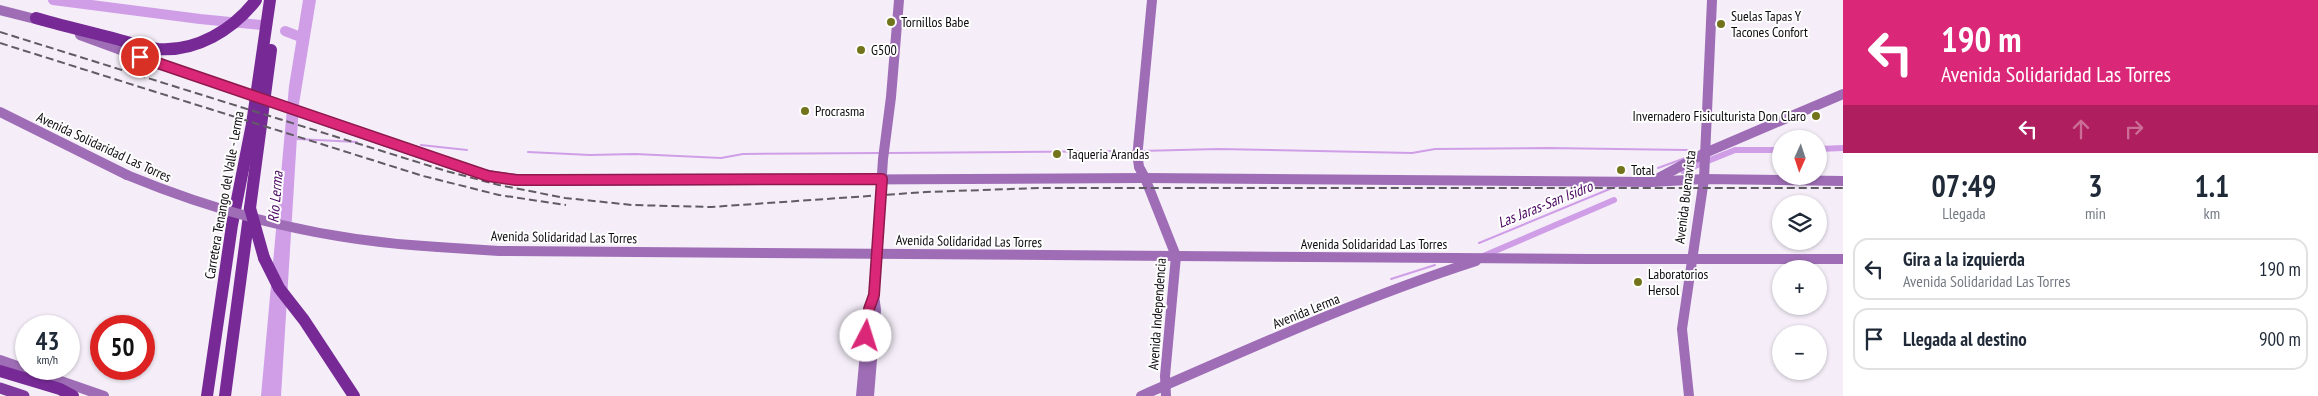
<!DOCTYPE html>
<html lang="es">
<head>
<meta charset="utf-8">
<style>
	:root { --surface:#fff; --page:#f2f2f3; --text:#1f2937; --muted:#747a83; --line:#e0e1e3 }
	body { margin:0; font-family:"PT Sans Narrow",sans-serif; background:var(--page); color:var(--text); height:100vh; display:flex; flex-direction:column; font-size:19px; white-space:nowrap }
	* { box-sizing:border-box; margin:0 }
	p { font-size:16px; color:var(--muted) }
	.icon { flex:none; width:28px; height:28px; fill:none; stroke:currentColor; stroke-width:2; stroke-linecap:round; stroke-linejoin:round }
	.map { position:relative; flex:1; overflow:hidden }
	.details { display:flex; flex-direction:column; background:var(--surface); width:475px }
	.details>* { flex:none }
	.guide { background:#db2777; color:#fff; overflow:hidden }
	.needle { width:32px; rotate:183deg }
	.tools { position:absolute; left:1772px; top:130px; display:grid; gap:10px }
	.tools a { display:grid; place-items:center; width:55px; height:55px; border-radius:50%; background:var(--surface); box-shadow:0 1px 4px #0004; font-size:25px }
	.speed { position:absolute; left:15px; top:315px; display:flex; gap:10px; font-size:25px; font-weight:700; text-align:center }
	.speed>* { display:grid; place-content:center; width:65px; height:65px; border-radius:50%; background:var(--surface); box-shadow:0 1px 4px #0004; line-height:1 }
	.speed small { font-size:12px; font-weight:400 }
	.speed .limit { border:8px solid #d22; background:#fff; color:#111 }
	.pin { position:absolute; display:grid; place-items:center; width:42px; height:42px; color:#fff; margin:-21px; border:2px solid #fff; border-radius:50%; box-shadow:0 1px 5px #0007 }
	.me { position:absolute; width:55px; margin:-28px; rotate:5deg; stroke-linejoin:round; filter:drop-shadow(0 0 4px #0008) }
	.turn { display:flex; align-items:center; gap:18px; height:105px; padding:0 15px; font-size:22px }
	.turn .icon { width:65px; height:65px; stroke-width:2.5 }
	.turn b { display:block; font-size:35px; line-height:42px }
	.lanes { display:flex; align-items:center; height:48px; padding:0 15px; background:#0003; justify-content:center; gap:25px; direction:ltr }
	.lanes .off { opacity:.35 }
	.eta { display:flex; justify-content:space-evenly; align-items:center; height:85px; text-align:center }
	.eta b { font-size:30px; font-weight:700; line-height:35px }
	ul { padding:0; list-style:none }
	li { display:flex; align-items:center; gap:15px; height:62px; margin:0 10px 8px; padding:0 5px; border:2px solid var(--line); border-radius:15px }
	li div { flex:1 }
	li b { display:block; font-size:19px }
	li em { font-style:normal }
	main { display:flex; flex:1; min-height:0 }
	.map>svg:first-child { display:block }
	.water { fill:#cf9ee7 }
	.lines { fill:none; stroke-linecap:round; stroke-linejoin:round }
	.stream { stroke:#cf9ee7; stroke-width:2 }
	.canal { stroke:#cf9ee7; stroke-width:6 }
	.river { stroke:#cf9ee7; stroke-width:10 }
	.secondary { stroke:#9e6db5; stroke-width:10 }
	.trunk { stroke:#803a9d; stroke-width:11 }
	.motorway { stroke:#772a96; stroke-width:12 }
	.rail { stroke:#615c63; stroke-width:2; stroke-dasharray:8 4; stroke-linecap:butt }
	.secondary-bridge { stroke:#9e6db5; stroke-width:10 }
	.motorway-bridge { stroke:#772a96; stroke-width:12 }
	.route-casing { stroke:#8e194d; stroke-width:12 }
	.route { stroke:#db2777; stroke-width:9 }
	.poi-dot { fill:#71741b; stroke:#fefefe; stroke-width:2 }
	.labels { text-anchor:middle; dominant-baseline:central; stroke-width:4; stroke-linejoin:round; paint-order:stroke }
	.poi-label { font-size:14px; fill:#0e0b0f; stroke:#fefefe; text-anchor:start }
	.street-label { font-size:14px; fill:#0e0b0f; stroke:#fefefe }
	.water-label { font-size:15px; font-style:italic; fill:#490660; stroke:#fefefe }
</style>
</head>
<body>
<main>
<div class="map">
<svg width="1843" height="396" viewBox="0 0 1843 396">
	<rect width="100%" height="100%" fill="#f5eef9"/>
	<!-- water -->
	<path class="water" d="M303 0H316L299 104 281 396H261L289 86Z"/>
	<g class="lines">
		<!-- stream -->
		<g class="stream">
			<path d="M297 139 357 142"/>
			<path d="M421 145 467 150"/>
			<path d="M1140 151 1218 149 1412 153 1435 149 1547 148 1688 150 1691 156"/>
			<path d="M528 152 590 155 635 154 721 158 743 154 880 153"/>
			<path d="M887 153 1132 151"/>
			<path d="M1658 168 1688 157"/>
			<path d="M1479 243 1617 186"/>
			<path d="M1391 279 1435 265"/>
		</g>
		<!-- canal -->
		<g class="canal">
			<path d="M1819 149 1843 148"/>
			<path d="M1683 171 1735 150H1781"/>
			<path d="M1481 257 1614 200"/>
		</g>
		<!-- river -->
		<g class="river">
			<path d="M53 0 200 19 262 25"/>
			<path d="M285 31 303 38"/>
		</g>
		<!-- secondary -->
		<g class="secondary">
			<path d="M0 10 43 21"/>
			<path d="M80 35 140 57"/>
			<path d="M0 112 127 175"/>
			<path d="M1138 148 1152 0"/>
			<path d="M1137 152 1139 167 1145 178 1176 256 1165 376 1166 396"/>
			<path d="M465 169C494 178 521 180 551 181L1145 178 1652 182 1704 179 1843 181"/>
			<path d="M1655 180 1705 153 1843 94"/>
			<path d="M438 247 499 251 1589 259H1843"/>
			<path d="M0 360 104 396"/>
			<path d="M861 396 869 309 873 296"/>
			<path d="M869 396 876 310 874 295 883 159 891 97 899 0"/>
			<path d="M1141 396C1251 348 1361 298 1476 261"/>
			<path d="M1689 396 1682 329 1704 179 1712 0"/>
		</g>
		<!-- trunk -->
		<path class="trunk" d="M0 388 24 396"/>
		<!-- motorway -->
		<g class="motorway">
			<path d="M36 18C60 25 85 31 109 37 125 41 141 47 158 49 196 52 233 30 256 0"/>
			<path d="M264 258 279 288 304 320 354 396"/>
			<path d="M0 371 60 389 73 396"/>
			<path d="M207 396 232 225 252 124 270 0"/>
			<path d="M225 396 271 50"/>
		</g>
		<!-- rail -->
		<g class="rail">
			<path d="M0 32 446 171 499 185 565 198 632 205 711 207 926 192 1039 188H1843"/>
			<path d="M0 43 423 176 499 195 566 205"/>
		</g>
		<!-- secondary-bridge -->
		<g class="secondary-bridge">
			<path d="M140 57 465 169"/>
			<path d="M127 175C229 217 328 241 438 247"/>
		</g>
		<!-- motorway-bridge -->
		<path class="motorway-bridge" d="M250 208 264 258"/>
	</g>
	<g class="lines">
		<!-- route casing -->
		<g class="route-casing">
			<path id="route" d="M140 57 488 176 516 180H551L882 179 874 295 869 309 866 336"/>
		</g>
		<!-- route -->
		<use href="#route" class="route"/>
	</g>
	<!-- markers -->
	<g class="poi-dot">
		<circle cx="891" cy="22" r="5"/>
		<circle cx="1721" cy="24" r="5"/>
		<circle cx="861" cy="50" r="5"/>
		<circle cx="805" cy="111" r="5"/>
		<circle cx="1816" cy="116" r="5"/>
		<circle cx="1057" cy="154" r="5"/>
		<circle cx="1621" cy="170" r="5"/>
		<circle cx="1638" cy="282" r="5"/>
	</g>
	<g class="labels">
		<!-- poi labels -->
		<g class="poi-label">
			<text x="1731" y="16">Suelas Tapas Y<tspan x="1731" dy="16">Tacones Confort</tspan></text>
			<text x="901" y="22">Tornillos Babe</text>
			<text x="871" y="50">G500</text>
			<text x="815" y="111">Procrasma</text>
			<text x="1806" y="116" text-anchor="end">Invernadero Fisiculturista Don Claro</text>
			<text x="1067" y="154">Taqueria Arandas</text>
			<text x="1631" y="170">Total</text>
			<text x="1648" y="274">Laboratorios<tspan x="1648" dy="16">Hersol</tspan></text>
		</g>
		<!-- street labels -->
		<g class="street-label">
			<text transform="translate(104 147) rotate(25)">Avenida Solidaridad Las Torres</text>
			<text transform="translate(224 195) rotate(-80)">Carretera Tenango del Valle - Lerma</text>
			<text transform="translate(1685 197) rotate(-83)">Avenida Buenavista</text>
			<text transform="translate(564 237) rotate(1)">Avenida Solidaridad Las Torres</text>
			<text transform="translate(969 241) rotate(1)">Avenida Solidaridad Las Torres</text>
			<text x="1374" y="244">Avenida Solidaridad Las Torres</text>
			<text transform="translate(1306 311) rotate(-22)">Avenida Lerma</text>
			<text transform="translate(1157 314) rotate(-86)">Avenida Independencia</text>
		</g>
		<!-- water labels -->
		<g class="water-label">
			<text transform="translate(275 197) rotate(-85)">Río Lerma</text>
			<text transform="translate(1545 204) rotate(-22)">Las Jaras-San Isidro</text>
		</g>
	</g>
</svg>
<div class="tools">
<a><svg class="needle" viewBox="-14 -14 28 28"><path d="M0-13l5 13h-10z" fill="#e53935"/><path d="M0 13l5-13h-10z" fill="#747a83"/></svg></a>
<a><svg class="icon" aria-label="layers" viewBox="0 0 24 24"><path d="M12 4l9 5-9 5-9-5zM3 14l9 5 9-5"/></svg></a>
<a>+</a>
<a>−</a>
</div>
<div class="speed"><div>43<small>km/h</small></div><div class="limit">50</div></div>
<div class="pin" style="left:140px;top:57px;background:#d93025"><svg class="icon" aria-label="arrive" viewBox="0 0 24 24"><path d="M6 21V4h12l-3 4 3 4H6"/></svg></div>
<svg class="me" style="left:866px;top:336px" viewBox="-20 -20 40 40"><circle r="19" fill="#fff"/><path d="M0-13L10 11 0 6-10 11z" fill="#db2777"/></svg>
</div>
<section class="details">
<div class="guide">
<div class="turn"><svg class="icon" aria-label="left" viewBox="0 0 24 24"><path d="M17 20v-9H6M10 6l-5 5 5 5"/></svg><div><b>190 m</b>Avenida Solidaridad Las Torres</div></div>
<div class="lanes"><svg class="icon" aria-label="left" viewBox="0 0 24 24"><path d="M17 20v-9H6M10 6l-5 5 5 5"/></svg><svg class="icon off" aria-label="ahead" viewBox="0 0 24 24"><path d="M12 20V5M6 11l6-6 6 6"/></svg><svg class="icon off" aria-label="right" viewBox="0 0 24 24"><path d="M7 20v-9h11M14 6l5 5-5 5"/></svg></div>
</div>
<div class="eta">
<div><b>07:49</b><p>Llegada</p></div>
<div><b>3</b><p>min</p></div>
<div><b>1.1</b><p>km</p></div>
</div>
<ul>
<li><svg class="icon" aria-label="left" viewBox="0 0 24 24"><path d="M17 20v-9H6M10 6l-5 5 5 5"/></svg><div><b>Gira a la izquierda</b><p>Avenida Solidaridad Las Torres</p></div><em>190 m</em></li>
<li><svg class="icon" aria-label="arrive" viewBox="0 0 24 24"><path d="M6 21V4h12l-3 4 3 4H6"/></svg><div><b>Llegada al destino</b></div><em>900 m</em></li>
</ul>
</section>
</main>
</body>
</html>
